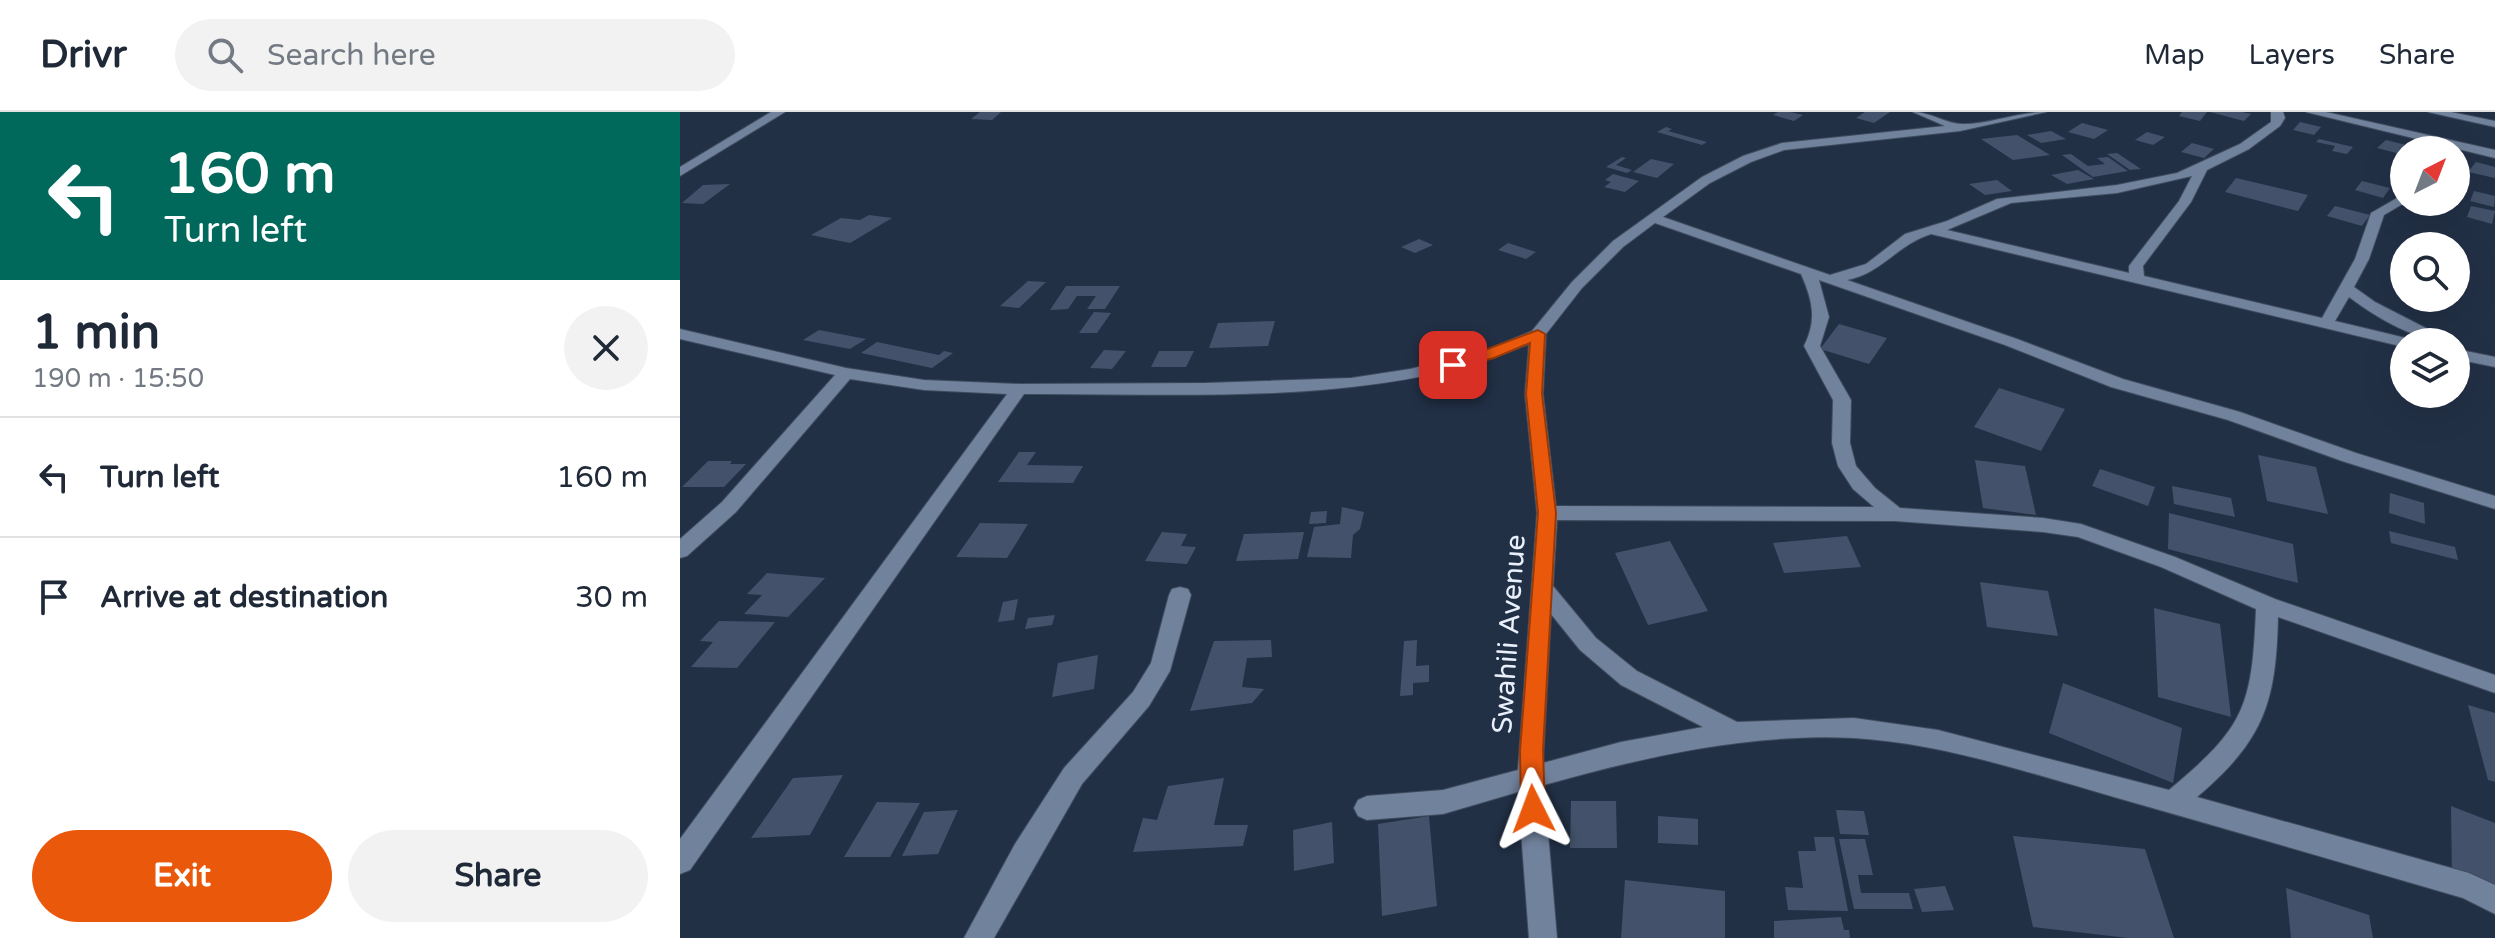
<!DOCTYPE html>
<html lang="en">
<head>
<meta charset="utf-8">
<style>
	:root { --surface:#fff; --page:#f2f2f3; --text:#1f2937; --muted:#747a83; --line:#e0e1e3; --accent:#ea580c }
	body { margin:0; font-family:"Varela Round",sans-serif; background:var(--page); color:var(--text); height:100vh; display:flex; flex-direction:column; font-size:30px; white-space:nowrap }
	* { box-sizing:border-box; margin:0 }
	p { font-size:26px; color:var(--muted) }
	.icon { flex:none; width:44px; height:44px; fill:none; stroke:currentColor; stroke-width:2; stroke-linecap:round; stroke-linejoin:round }
	.map { position:relative; flex:1; overflow:hidden }
	.drawer { display:flex; flex-direction:column; background:var(--surface); width:680px }
	.drawer>* { flex:none }
	.top-card { background:#00695c; color:#fff; overflow:hidden }
	.needle { width:52px; rotate:42deg }
	.fabs { position:absolute; left:1710px; top:24px; display:grid; gap:16px }
	.fabs a { display:grid; place-items:center; width:80px; height:80px; border-radius:50%; background:var(--surface); box-shadow:0 8px 32px #0002; font-size:40px }
	.pin { position:absolute; display:grid; place-items:center; width:68px; height:68px; color:#fff; margin:-34px; border-radius:16px; box-shadow:0 4px 12px #0006 }
	.me { position:absolute; width:88px; margin:-44px; rotate:357deg; stroke-linejoin:round; filter:drop-shadow(0 0 6px #0008) }
	.turn { display:flex; align-items:center; gap:28px; height:168px; padding:0 32px; font-size:36px }
	.turn .icon { width:104px; height:104px; stroke-width:2.5 }
	.turn b { display:block; font-size:56px; line-height:68px }
	.round { display:grid; place-items:center; flex:none; width:84px; height:84px; border-radius:42px; background:var(--page) }
	.headline { display:flex; align-items:center; justify-content:space-between; height:136px; padding:0 32px }
	h1 { font-size:48px; font-weight:800; line-height:60px }
	.primary-button { display:flex; gap:16px; margin-top:auto; padding:16px 32px }
	.primary-button a { flex:1; height:92px; border-radius:48px; background:var(--accent); color:#fff; font-size:32px; font-weight:800; line-height:92px; text-align:center }
	.primary-button a+a { background:var(--page); color:var(--text) }
	ul { padding:0; list-style:none }
	li { display:flex; align-items:center; gap:24px; height:120px; padding:0 32px; border-top:2px solid var(--line) }
	li div { flex:1 }
	li b { display:block; font-size:30px }
	li em { font-style:normal }
	header { display:flex; align-items:center; gap:48px; box-sizing:border-box; height:112px; padding:0 40px; background:var(--surface); border-bottom:2px solid var(--line) }
	header strong { font-size:38px }
	nav { display:flex; gap:44px; margin-inline-start:auto; font-size:28px }
	.search { width:560px; height:72px; background:var(--page); display:flex; align-items:center; gap:20px; box-sizing:border-box; padding:0 28px; border-radius:44px; color:var(--muted); font-size:30px }
	main { display:flex; flex:1; min-height:0 }
	.map>svg:first-child { display:block }
	.building { fill:#43526a }
	.lines { fill:none; stroke-linecap:round; stroke-linejoin:round }
	.minor-casing { stroke:#404c5e; stroke-width:2 }
	.minor { fill:#71829c; fill-rule:evenodd }
	.route { fill:#ea580c; stroke:#983908; stroke-width:2 }
	.labels { text-anchor:middle; dominant-baseline:central; stroke-width:8; stroke-linejoin:round; paint-order:stroke }
	.street-label { font-size:28px; fill:#e9f0fc; stroke:#223046 }
</style>
</head>
<body>
<header>
<strong>Drivr</strong>
<div class="search"><svg class="icon" aria-label="search" viewBox="0 0 24 24"><circle cx="10" cy="10" r="6"/><path d="M15 15l6 6"/></svg>Search here</div>
<nav><a>Map</a><a>Layers</a><a>Share</a></nav>
</header>
<main>
<section class="drawer">
<div class="top-card">
<div class="turn"><svg class="icon" aria-label="left" viewBox="0 0 24 24"><path d="M17 20v-9H6M10 6l-5 5 5 5"/></svg><div><b>160 m</b>Turn left</div></div>
</div>
<div class="headline"><div><h1>1 min</h1><p>190 m · 15:50</p></div><a class="round"><svg class="icon" aria-label="close" viewBox="0 0 24 24"><path d="M6 6l12 12M18 6L6 18"/></svg></a></div>
<ul>
<li><svg class="icon" aria-label="left" viewBox="0 0 24 24"><path d="M17 20v-9H6M10 6l-5 5 5 5"/></svg><div><b>Turn left</b></div><em>160 m</em></li>
<li><svg class="icon" aria-label="arrive" viewBox="0 0 24 24"><path d="M6 21V4h12l-3 4 3 4H6"/></svg><div><b>Arrive at destination</b></div><em>30 m</em></li>
</ul>
<div class="primary-button"><a>Exit</a><a>Share</a></div>
</section>
<div class="map">
<svg width="1815" height="826" viewBox="0 0 1815 826">
	<rect width="100%" height="100%" fill="#223046"/>
	<!-- building -->
	<g class="building">
		<path d="M300 0H321L312 8 291 7Z"/>
		<path d="M1098 0H1110L1123 3 1114 9 1093 3Z"/>
		<path d="M1185 0H1210L1194 11 1176 6Z"/>
		<path d="M1502 0H1527L1520 9 1499 4Z"/>
		<path d="M1530 0H1562L1571 2 1564 9Z"/>
		<path d="M1620 10 1641 15 1634 23 1613 18Z"/>
		<path d="M1402 11 1428 18 1414 27 1388 20Z"/>
		<path d="M986 15 992 17 988 19 1027 30 1022 33 977 20Z"/>
		<path d="M1371 19 1386 27 1361 31 1347 23Z"/>
		<path d="M1467 20 1485 25 1473 33 1455 28Z"/>
		<path d="M1337 23 1370 43 1333 48 1301 27Z"/>
		<path d="M1639 27 1673 35 1667 42 1652 39 1655 34 1636 30Z"/>
		<path d="M1706 28 1738 36 1724 38V43L1697 36Z"/>
		<path d="M1512 31 1534 37 1524 46 1501 40Z"/>
		<path d="M1437 41 1461 57 1450 58 1427 42Z"/>
		<path d="M1391 42 1408 54 1425 52 1417 46 1428 45 1448 59 1413 65 1382 43Z"/>
		<path d="M942 45 946 46 936 53 952 58 947 61 926 55Z"/>
		<path d="M971 47 994 52 977 66 953 60Z"/>
		<path d="M1796 50 1815 55V66L1788 60Z"/>
		<path d="M1398 58 1414 67 1387 72 1371 63Z"/>
		<path d="M933 62 959 69 945 80 924 75 931 70 925 68Z"/>
		<path d="M1556 66 1628 83 1618 99 1545 80Z"/>
		<path d="M1317 68 1332 79 1305 83 1289 72Z"/>
		<path d="M1682 69 1710 76 1703 86 1675 78Z"/>
		<path d="M50 72 23 92 2 91 23 73Z"/>
		<path d="M1794 79 1815 84 1814 95 1790 89Z"/>
		<path d="M1655 94 1690 103 1682 114 1647 104Z"/>
		<path d="M1791 94 1815 99 1812 112 1787 105Z"/>
		<path d="M189 103 212 106 170 131 131 123 161 106 180 108Z"/>
		<path d="M739 127 753 133 735 141 721 135Z"/>
		<path d="M828 131 856 140 846 147 818 138Z"/>
		<path d="M348 169 366 170 339 196 320 194Z"/>
		<path d="M386 174H440L425 197H407L416 184H397L388 197 370 198Z"/>
		<path d="M414 200 431 201 417 221H399Z"/>
		<path d="M595 209 588 234 529 236 538 211Z"/>
		<path d="M1159 212 1207 226 1189 252 1140 237Z"/>
		<path d="M139 218 186 227 170 237 123 228Z"/>
		<path d="M197 230 259 243 264 239 273 241 252 256 181 241Z"/>
		<path d="M424 238 446 239 432 257 410 256Z"/>
		<path d="M479 239H514L506 255H471Z"/>
		<path d="M1319 276 1385 297 1361 339 1294 315Z"/>
		<path d="M339 340H356L347 353 403 354 393 371 318 370Z"/>
		<path d="M1578 343 1636 355 1648 402 1587 389Z"/>
		<path d="M1295 348 1345 354 1356 403 1303 396Z"/>
		<path d="M28 349H52L50 352H66L44 375H2Z"/>
		<path d="M1420 357 1475 375 1468 394 1412 374Z"/>
		<path d="M1492 374 1551 386 1555 405 1494 392Z"/>
		<path d="M1710 381 1744 391 1745 412 1709 401Z"/>
		<path d="M662 395 684 400 680 417 673 423 671 446 627 445 634 415 660 412Z"/>
		<path d="M647 399 646 411 629 412 631 400Z"/>
		<path d="M1489 401 1613 432 1618 471 1488 437Z"/>
		<path d="M300 411 348 412 327 446 276 445Z"/>
		<path d="M1709 419 1775 435 1778 448 1711 431Z"/>
		<path d="M482 420 507 422 501 434 516 435 507 452 465 449Z"/>
		<path d="M624 420 618 447 556 449 564 422Z"/>
		<path d="M1167 424 1181 455 1104 461 1093 431Z"/>
		<path d="M990 429 1028 499 968 513 935 441Z"/>
		<path d="M87 461 145 466 108 505 64 502 82 483 67 482Z"/>
		<path d="M1300 470 1368 479 1378 524 1307 515Z"/>
		<path d="M338 487 334 508 318 510 323 490Z"/>
		<path d="M1474 496 1540 512 1551 605 1478 585Z"/>
		<path d="M375 503 372 513 345 517 348 506Z"/>
		<path d="M39 509 95 510 57 556 11 555 33 530 20 529Z"/>
		<path d="M591 528 592 545 567 546 562 575 584 577 572 591 510 599 534 529Z"/>
		<path d="M737 528 736 554 749 553V570L733 571V583L720 584 724 529Z"/>
		<path d="M418 543 414 577 372 585 378 551Z"/>
		<path d="M1383 571 1502 616 1493 671 1369 621Z"/>
		<path d="M1788 593 1815 601V670L1808 668Z"/>
		<path d="M163 663 130 723 71 726 113 666Z"/>
		<path d="M544 666 534 713H568L563 734 453 740 463 706 477 708 488 674Z"/>
		<path d="M891 689H936L937 736H890Z"/>
		<path d="M197 690 240 691 210 745H164Z"/>
		<path d="M1771 694 1815 711V785L1772 767Z"/>
		<path d="M278 698 258 742 222 744 244 700Z"/>
		<path d="M1156 698 1184 699 1189 723 1160 722Z"/>
		<path d="M749 704 757 794 702 804 698 712Z"/>
		<path d="M978 704 1018 707V733L978 731Z"/>
		<path d="M652 710 654 751 614 759 613 718Z"/>
		<path d="M1333 724 1465 737 1494 826H1448L1353 815Z"/>
		<path d="M1134 725H1154L1168 799 1108 798 1105 775 1123 776 1118 739H1136Z"/>
		<path d="M1159 727H1185L1193 763H1178L1181 781H1229L1233 797H1174Z"/>
		<path d="M945 768 1045 779V826H941Z"/>
		<path d="M1265 774 1274 798 1242 800 1234 777Z"/>
		<path d="M1606 776 1689 803 1693 826H1611Z"/>
		<path d="M1161 805 1164 818H1169L1170 826H1094V809Z"/>
	</g>
	<g class="lines">
		<!-- minor casing -->
		<g class="minor-casing">
			<g id="minor">
				<path d="M91 0H105L0 64V55Z"/>
				<path d="M1233 0C1251 0 1266 12 1283 12 1310 12 1337 0 1366 0L1280 19 1104 38 1071 50 1030 71 983 105 1150 163 1186 152 1225 122 1267 109 1317 87 1437 73 1497 61 1560 32 1591 10V0H1603L1605 6 1600 14 1569 37 1527 58 1511 90 1463 154 1464 164 1642 206 1675 147 1691 101 1724 82 1726 90 1704 103 1689 147 1674 175 1695 190 1773 230C1737 230 1697 206 1669 185L1655 209 1730 227 1732 230H1724V235L1251 122C1218 132 1201 162 1167 168L1337 227 1443 267 1560 300 1676 341 1815 384V397L1662 349 1548 308 1431 275 1325 233 1139 168 1149 205 1140 234 1171 288 1170 331 1176 354 1195 376 1220 396 1363 406 1401 412 1495 445 1595 487 1815 563V581L1598 505C1596 591 1584 628 1517 685L1789 761 1815 773V802L1783 786C1667 752 1550 718 1434 685 1350 661 1261 631 1174 626 1068 621 964 645 864 673L877 826H849L838 680 763 702 687 708 678 704 674 696 678 688 687 684 763 678 838 658 857 401 845 282 849 232C700 296 505 281 344 282L10 758 0 762V727L327 282 244 278 170 267 56 400 7 444 0 446V427L42 390 155 263 0 227V217L166 256 244 268 339 272 526 271 671 266 730 257 804 239 852 219 892 170 933 129 1022 65 1063 44 1102 31 1265 14ZM1512 64 1499 89 1449 154V161L1267 118 1331 91 1437 81ZM975 111 1121 162C1133 189 1137 208 1124 234L1153 288 1152 331 1158 354 1173 377 1194 395 876 394 863 282 866 222 902 176 943 135ZM877 408 1215 409 1363 420 1398 425 1481 455 1576 497C1572 595 1565 615 1489 678L1258 618 1174 606 1057 610 957 559 916 526 873 474ZM871 502 900 538 941 573 1023 615 941 630 863 651Z"/>
				<path d="M1626 0H1646L1815 38V46Z"/>
				<path d="M1748 0H1771L1815 9V15Z"/>
				<path d="M1776 237 1815 245V255L1776 247Z"/>
				<path d="M500 475 508 477 511 483 490 559 469 594 402 672 314 826H284L335 732 384 656 453 580 471 551 489 483 492 477Z"/>
			</g>
		</g>
		<!-- minor -->
		<use href="#minor" class="minor"/>
	</g>
	<!-- route -->
	<path class="route" d="M858 218 865 222 862 282 876 401 863 639 865 697 861 705 853 708 844 705 841 697 840 639 858 401 846 282 850 231 814 246 778 256 773 258 765 253Z"/>
	<g class="labels">
		<!-- street labels -->
		<g class="street-label">
			<text transform="translate(829 522) rotate(-86)">Swahili Avenue</text>
		</g>
	</g>
</svg>
<div class="fabs">
<a><svg class="needle" viewBox="-14 -14 28 28"><path d="M0-13l5 13h-10z" fill="#e53935"/><path d="M0 13l5-13h-10z" fill="#747a83"/></svg></a>
<a><svg class="icon" aria-label="search" viewBox="0 0 24 24"><circle cx="10" cy="10" r="6"/><path d="M15 15l6 6"/></svg></a>
<a><svg class="icon" aria-label="layers" viewBox="0 0 24 24"><path d="M12 4l9 5-9 5-9-5zM3 14l9 5 9-5"/></svg></a>
</div>
<div class="pin" style="left:773px;top:253px;background:#d93025"><svg class="icon" aria-label="arrive" viewBox="0 0 24 24"><path d="M6 21V4h12l-3 4 3 4H6"/></svg></div>
<svg class="me" style="left:853px;top:697px" viewBox="-20 -20 40 40"><path d="M0-17L14 15 0 8-14 15z" fill="#ea580c" stroke="#fff" stroke-width="4"/></svg>
</div>
</main>
</body>
</html>
